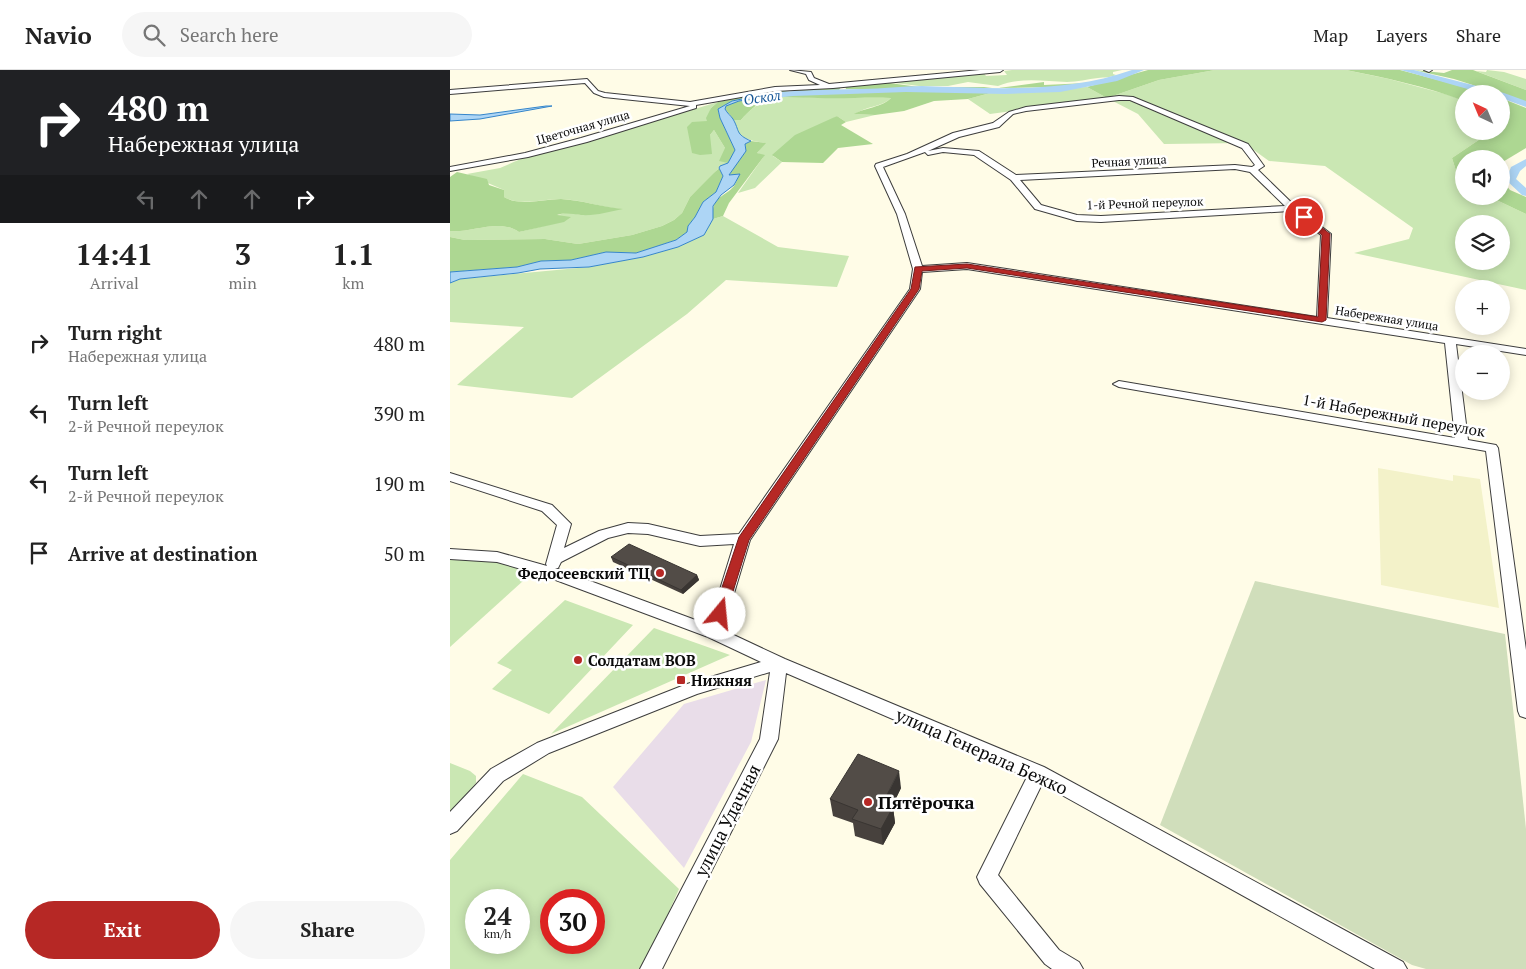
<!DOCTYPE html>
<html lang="en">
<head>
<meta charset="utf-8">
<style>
	:root { --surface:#fff; --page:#f6f6f6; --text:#222; --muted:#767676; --line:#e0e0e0; --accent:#b62825 }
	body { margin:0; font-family:"PT Serif",serif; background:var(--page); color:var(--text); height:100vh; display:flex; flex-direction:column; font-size:19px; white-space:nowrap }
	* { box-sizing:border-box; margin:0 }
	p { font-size:16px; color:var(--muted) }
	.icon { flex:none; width:28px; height:28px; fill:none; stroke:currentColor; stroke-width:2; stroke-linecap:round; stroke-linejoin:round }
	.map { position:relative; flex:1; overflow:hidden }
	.sheet { display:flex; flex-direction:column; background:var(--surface); width:450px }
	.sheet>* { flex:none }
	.top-card { background:#202124; color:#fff; overflow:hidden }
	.needle { width:32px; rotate:316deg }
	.buttons { position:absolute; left:1005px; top:15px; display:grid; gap:10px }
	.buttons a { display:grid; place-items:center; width:55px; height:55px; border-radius:50%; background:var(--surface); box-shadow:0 2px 12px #0003; font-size:25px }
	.speed { position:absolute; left:15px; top:819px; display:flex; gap:10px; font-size:25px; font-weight:700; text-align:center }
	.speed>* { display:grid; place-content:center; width:65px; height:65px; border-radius:50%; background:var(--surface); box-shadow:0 2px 12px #0003; line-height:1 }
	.speed small { font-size:12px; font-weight:400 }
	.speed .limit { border:8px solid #d22; background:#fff; color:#111 }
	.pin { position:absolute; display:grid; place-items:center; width:42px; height:42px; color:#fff; margin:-21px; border:2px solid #fff; border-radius:50%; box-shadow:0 1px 5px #0007 }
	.me { position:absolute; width:55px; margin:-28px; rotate:17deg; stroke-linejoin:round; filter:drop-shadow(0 0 4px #0008) }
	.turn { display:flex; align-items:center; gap:18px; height:105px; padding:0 25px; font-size:22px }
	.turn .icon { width:65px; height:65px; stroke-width:2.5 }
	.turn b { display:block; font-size:35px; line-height:42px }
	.lanes { display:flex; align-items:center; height:48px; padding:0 25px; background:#0003; justify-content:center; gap:25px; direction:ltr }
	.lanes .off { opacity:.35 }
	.eta { display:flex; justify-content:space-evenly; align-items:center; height:85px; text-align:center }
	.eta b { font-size:30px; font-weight:600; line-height:35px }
	.button { display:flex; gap:10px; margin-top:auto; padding:10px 25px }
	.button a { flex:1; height:58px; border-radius:30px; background:var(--accent); color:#fff; font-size:20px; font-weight:600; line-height:58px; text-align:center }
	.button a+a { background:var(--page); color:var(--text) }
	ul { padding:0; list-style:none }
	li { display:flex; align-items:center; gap:15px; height:70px; padding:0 25px }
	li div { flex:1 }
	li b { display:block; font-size:19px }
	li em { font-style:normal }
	header { display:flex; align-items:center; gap:30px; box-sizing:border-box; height:70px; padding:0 25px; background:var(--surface); border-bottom:1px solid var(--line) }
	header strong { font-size:24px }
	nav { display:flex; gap:28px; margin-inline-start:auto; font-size:18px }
	.search { width:350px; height:45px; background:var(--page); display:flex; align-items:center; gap:12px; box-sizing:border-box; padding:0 18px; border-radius:28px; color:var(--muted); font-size:19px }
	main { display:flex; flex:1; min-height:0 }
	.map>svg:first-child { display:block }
	.industrial { fill:#e9dde9 }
	.farmland { fill:#f3f2c9 }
	.green { fill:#cae7b3; fill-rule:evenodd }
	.forest { fill:#add792 }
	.cemetery { fill:#d0debb }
	.water { fill:#add5f5; stroke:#3585ca }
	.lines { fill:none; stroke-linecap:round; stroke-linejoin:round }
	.river { fill:#add5f5; fill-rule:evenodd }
	.minor-casing { stroke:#3d3d3d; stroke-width:2 }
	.minor { fill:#fff; fill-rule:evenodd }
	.wall { fill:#47413d }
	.shaded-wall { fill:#393532 }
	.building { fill:#524c47; stroke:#393532 }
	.route { fill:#b62825; stroke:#761a18 }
	.poi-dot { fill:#b62825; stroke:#fff; stroke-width:2 }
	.labels { text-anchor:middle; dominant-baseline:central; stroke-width:5; stroke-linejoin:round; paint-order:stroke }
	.far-street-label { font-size:12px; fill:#0a0a0a; stroke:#fff }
	.far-water-label { font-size:14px; font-style:italic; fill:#175798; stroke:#fff }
	.street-label { font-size:15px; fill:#0a0a0a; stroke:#fff }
	.poi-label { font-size:15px; font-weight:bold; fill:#0a0a0a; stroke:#fff; text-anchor:start }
	.near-street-label { font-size:18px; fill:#0a0a0a; stroke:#fff }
	.near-poi-label { font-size:18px; font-weight:bold; fill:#0a0a0a; stroke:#fff; text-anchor:start }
</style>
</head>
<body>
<header>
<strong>Navio</strong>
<div class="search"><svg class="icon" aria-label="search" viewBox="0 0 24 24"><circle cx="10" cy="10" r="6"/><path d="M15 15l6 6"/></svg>Search here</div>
<nav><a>Map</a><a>Layers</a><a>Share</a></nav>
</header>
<main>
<section class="sheet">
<div class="top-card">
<div class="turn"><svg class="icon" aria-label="right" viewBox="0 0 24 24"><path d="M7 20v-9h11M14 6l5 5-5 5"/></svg><div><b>480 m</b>Набережная улица</div></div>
<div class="lanes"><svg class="icon off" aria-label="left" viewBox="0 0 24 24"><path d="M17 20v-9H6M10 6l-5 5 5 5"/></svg><svg class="icon off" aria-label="ahead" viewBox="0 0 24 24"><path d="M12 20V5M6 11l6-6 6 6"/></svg><svg class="icon off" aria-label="ahead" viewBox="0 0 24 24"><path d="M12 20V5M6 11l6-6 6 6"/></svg><svg class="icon" aria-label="right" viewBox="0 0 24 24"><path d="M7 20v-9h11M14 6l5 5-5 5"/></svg></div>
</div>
<div class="eta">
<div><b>14:41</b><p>Arrival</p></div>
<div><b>3</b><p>min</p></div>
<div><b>1.1</b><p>km</p></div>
</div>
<ul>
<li><svg class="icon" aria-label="right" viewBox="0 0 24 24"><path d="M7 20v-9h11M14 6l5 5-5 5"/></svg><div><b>Turn right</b><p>Набережная улица</p></div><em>480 m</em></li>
<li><svg class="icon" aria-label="left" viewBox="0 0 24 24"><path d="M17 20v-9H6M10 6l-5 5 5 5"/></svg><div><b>Turn left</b><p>2-й Речной переулок</p></div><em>390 m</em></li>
<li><svg class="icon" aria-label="left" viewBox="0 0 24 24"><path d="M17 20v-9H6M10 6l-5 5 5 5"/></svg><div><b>Turn left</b><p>2-й Речной переулок</p></div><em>190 m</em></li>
<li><svg class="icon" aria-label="arrive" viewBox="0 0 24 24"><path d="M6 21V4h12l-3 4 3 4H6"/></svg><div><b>Arrive at destination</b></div><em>50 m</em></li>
</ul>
<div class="button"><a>Exit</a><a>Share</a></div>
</section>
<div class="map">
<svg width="1076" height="899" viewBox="0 0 1076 899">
	<rect width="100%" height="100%" fill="#fffce7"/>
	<!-- industrial -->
	<path class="industrial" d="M316 610 301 672 234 798 163 717 234 634Z"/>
	<!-- farmland -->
	<path class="farmland" d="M928 398 1003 411V405L1030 409 1049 538 931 515Z"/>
	<!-- green -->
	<g class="green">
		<path d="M562 0H672L663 2V4L666 5C659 8 655 7 648 8 638 9 627 12 617 12 593 11 569 7 548 16L518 12 498 16H469L437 12 533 2 536 6 557 5 554 1Z"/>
		<path d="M765 0H896L939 9 999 25 1014 31V61H1042L1002 88 1008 107 1014 111V126H1038L1076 144V220L904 183 959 169 963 158 875 96 819 91 794 73 714 74 688 44 657 28 540 44 518 29 544 22 637 17 657 28 709 10ZM1014 154H1051V191H1014Z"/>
		<path d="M1037 0 1054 2 1076 9V20L1026 1 1036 2Z"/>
		<path d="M340 26 366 28H441C432 37 416 36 405 44L425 45 396 52 387 46 323 86 332 92 305 118 288 123 314 86 307 83 315 73C302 71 284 68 284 50H291C305 33 318 29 340 26Z"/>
		<path d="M268 32 261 38 257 52H242L260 65 264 60 275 78 278 93 270 96 263 105 240 127 232 143 224 150 212 156 182 165 128 174 95 169 15 170 0 167V161C23 163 49 148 69 162L114 151 105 146 118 142 130 145 170 139C151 137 132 130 112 129 94 128 71 137 54 127V120L17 104 50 98 73 88 114 78Z"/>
		<path d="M273 146 328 177 399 186 387 217 276 210 237 244 122 328 7 315 74 257 0 252V213L10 209 139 197 193 187 228 177 254 165 263 149Z"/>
		<path d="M0 487 46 490 83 502 0 577Z"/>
		<path d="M115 530 183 555 99 644 42 619 62 600 47 593Z"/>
		<path d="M204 558 280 585 101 664Z"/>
		<path d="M0 693 20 701 26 706V713L0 743Z"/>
		<path d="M73 704 132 727 229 819 194 899H0V790ZM26 830H69V872H26ZM101 830H144V872H101Z"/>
	</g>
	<!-- forest -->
	<g class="forest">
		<path d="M698 0H765L709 10 657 28 637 17Z"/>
		<path d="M896 0H950L1041 24H1014V31C976 16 935 8 896 0Z"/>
		<path d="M964 0 994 3 1002 0H1023L1076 20V32L1004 9Z"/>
		<path d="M432 12 469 17H534L542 18 496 20 544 22 518 29 484 31 454 41 425 45 404 44C414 38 433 37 441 28 416 27 392 29 368 28 334 28 316 20 291 50H284L275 39 276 35 289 31 354 22 340 21 330 23 327 19 392 16 389 20 371 22 464 19H396L395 16Z"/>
		<path d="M594 12V15L637 13 611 17 548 18Z"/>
		<path d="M325 19 327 22 282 31 268 39 270 48 285 80 278 93 269 91 275 78 264 60 260 65 262 84 250 85 242 83 237 57 242 52 257 51 256 48 261 38 268 32Z"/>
		<path d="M1051 28 1076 38V78L1051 93V89H1014V111L1008 107 1002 88 1042 61H1051Z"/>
		<path d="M387 46 396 52 391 55 423 74 388 78 373 93 332 92 322 85 345 65Z"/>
		<path d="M301 71 316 73 307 83 315 85 279 133 273 146 263 149C261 125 273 129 284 116 286 113 288 107 289 104L279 106 283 98 296 81 295 74Z"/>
		<path d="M269 98 273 106 266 122 253 132 245 147 238 156 237 162 226 170 186 183 156 182 121 190 91 191 67 197 0 202V167L15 170 95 169 128 174 182 165 212 156 224 150 232 143 240 127Z"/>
		<path d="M7 102 37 109 39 115 54 120V127C70 137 93 129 111 129 131 130 152 137 173 139 159 142 145 146 131 145 122 144 116 142 107 145L121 147 114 152 69 162C49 148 23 163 0 161V107Z"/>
		<path d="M1051 109 1060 120 1076 127V144L1038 126H1051Z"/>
	</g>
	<!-- cemetery -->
	<path class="cemetery" d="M805 511 1055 564 1076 759V899H976L962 895 710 755Z"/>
	<!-- water -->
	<g class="water">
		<path d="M327 22 329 25 289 31 276 36 275 39C277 43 281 46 283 49 290 61 285 64 301 71L295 74 296 81 279 105 290 104 284 115 271 125 263 136V149L254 165 228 177 193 187 139 197 90 199 68 203 10 209 0 213V202L67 197 91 191 121 190 156 182 186 183 226 170 237 162 238 156 245 147 253 132 266 122 273 106 269 98 270 96 278 93 285 80 270 48 268 39 282 31Z"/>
		<path d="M96 36H102L30 49 0 51V44L30 45Z"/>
	</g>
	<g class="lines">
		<!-- river -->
		<g class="river">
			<path d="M682 0H694L667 11 610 22 555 24 456 22 343 26 306 30 302 27 306 24C341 20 376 20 412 19 432 19 452 16 472 16 544 18 614 24 682 0Z"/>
			<path d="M951 0H964L1054 23 1076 31V37L1051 28V24H1035Z"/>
			<path d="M1076 89V96L1070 101 1066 109 1076 118V126L1072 125 1056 110 1061 97Z"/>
		</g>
		<!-- minor casing -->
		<g class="minor-casing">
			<g id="minor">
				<path d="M340 0 361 2 364 8 379 14 530 0H553L550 2 383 18 325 21 246 35V38L137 72 78 87 0 101V97L75 83 131 68 240 36 154 27 144 23 135 13 0 24V20L137 9 148 21 155 23 240 32 325 17 370 15 359 10 356 4Z"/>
				<path d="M974 0H982L979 2Z"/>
				<path d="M669 26 683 27 798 74 814 96 808 100 845 136 881 164 877 248 1076 279V285L1006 274 1018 370 1046 375 1048 378 1076 580V648L1070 646 1068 641 1036 381 669 317 663 314 669 311 1005 368 995 273 517 199 472 202 470 219 300 470 273 560 335 589 594 697 953 892 957 899H925L592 714 548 805 609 880 629 892 633 899H602L595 894 530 814 527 807 577 707 336 603 328 669 212 899H190L310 669 320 602 247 624 99 683 53 711 7 761 0 764V742L41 699 87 673 237 614 311 592 258 567 95 506 47 492 0 489V479L47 482 97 496 96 494 107 455 92 441 0 411V403L102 435 121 454 114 478 149 461 178 453 198 454 250 466 289 464 460 219 463 199 447 144 425 96 426 94 457 84 503 63 543 53 559 42 576 37ZM669 30H680L792 78 805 95 802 97 785 95 566 105 529 81 493 78 478 81 509 67 549 57 563 44 576 41ZM475 82 478 85 493 82 524 85 561 110 585 139 627 151 651 152 840 141 871 165 867 247 517 193 472 196 455 144 433 97ZM785 99 800 102 835 136 651 146 627 145 591 135 570 110ZM178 463 198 464 250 476 284 474 259 555 105 498H108L111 492 158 468Z"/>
			</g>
		</g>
		<!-- minor -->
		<use href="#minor" class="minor"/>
	</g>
	<!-- wall -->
	<g class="wall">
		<path d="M161 487 247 505 249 510 233 524 163 492Z"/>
		<path d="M451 718 442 736 443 737 445 753 433 775 405 766 403 753 383 746 380 729Z"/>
	</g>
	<!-- shaded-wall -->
	<g class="shaded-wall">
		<path d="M247 505 249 510 233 524 231 520Z"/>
		<path d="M449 701 451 718 436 749 433 733Z"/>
		<path d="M443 737 445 753 433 775 431 759Z"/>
	</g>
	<!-- building -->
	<g class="building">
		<path d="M179 474 247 505 231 520 161 487Z"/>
		<path d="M408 684 449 701 433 733 443 737 431 759 402 749 408 740 380 729Z"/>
	</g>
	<!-- route -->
	<path class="route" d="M851 145H856L880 164 876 250 872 252 517 198 472 201 469 219 299 470 276 544 274 548H265L263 544 289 467 461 219 465 197 517 194 868 247 872 165 851 148Z"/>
	<!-- markers -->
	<g class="poi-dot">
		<circle cx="210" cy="503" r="5"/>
		<circle cx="128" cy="590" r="5"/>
		<rect x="226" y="605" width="10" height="10" rx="2.5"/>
		<circle cx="418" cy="732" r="5"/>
	</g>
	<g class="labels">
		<!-- far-street labels -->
		<g class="far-street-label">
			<text transform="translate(133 57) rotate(-16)">Цветочная улица</text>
			<text transform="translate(679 91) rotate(-3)">Речная улица</text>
			<text transform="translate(695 133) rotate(-2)">1-й Речной переулок</text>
			<text transform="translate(937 248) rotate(9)">Набережная улица</text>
		</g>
		<!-- far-water labels -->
		<g class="far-water-label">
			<text transform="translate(312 27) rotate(-8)">Оскол</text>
		</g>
		<!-- street labels -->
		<g class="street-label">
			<text transform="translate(944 345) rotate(10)">1-й Набережный переулок</text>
		</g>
		<!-- poi labels -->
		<g class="poi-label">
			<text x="200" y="503" text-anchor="end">Федосеевский ТЦ</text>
			<text x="138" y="590">Солдатам ВОВ</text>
			<text x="241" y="610">Нижняя</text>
		</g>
		<!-- near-street labels -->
		<g class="near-street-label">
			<text transform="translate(532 681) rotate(24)">улица Генерала Бежко</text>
			<text transform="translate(277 750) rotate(-63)">улица Удачная</text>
		</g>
		<!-- near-poi labels -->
		<g class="near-poi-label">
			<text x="428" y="732">Пятёрочка</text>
		</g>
	</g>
</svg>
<div class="buttons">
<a><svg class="needle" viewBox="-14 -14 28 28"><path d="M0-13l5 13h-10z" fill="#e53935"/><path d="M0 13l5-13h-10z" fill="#767676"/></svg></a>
<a><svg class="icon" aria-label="sound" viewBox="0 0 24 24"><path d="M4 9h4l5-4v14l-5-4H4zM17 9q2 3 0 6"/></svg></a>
<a><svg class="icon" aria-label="layers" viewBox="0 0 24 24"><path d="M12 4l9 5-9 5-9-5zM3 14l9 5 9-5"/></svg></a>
<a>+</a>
<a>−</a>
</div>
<div class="speed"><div>24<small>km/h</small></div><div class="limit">30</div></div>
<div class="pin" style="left:854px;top:147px;background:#d93025"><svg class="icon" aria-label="arrive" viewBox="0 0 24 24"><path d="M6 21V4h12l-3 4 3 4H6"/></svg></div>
<svg class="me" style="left:270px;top:544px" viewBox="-20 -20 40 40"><circle r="19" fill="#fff"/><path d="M0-13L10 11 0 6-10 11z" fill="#b62825"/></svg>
</div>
</main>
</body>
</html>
